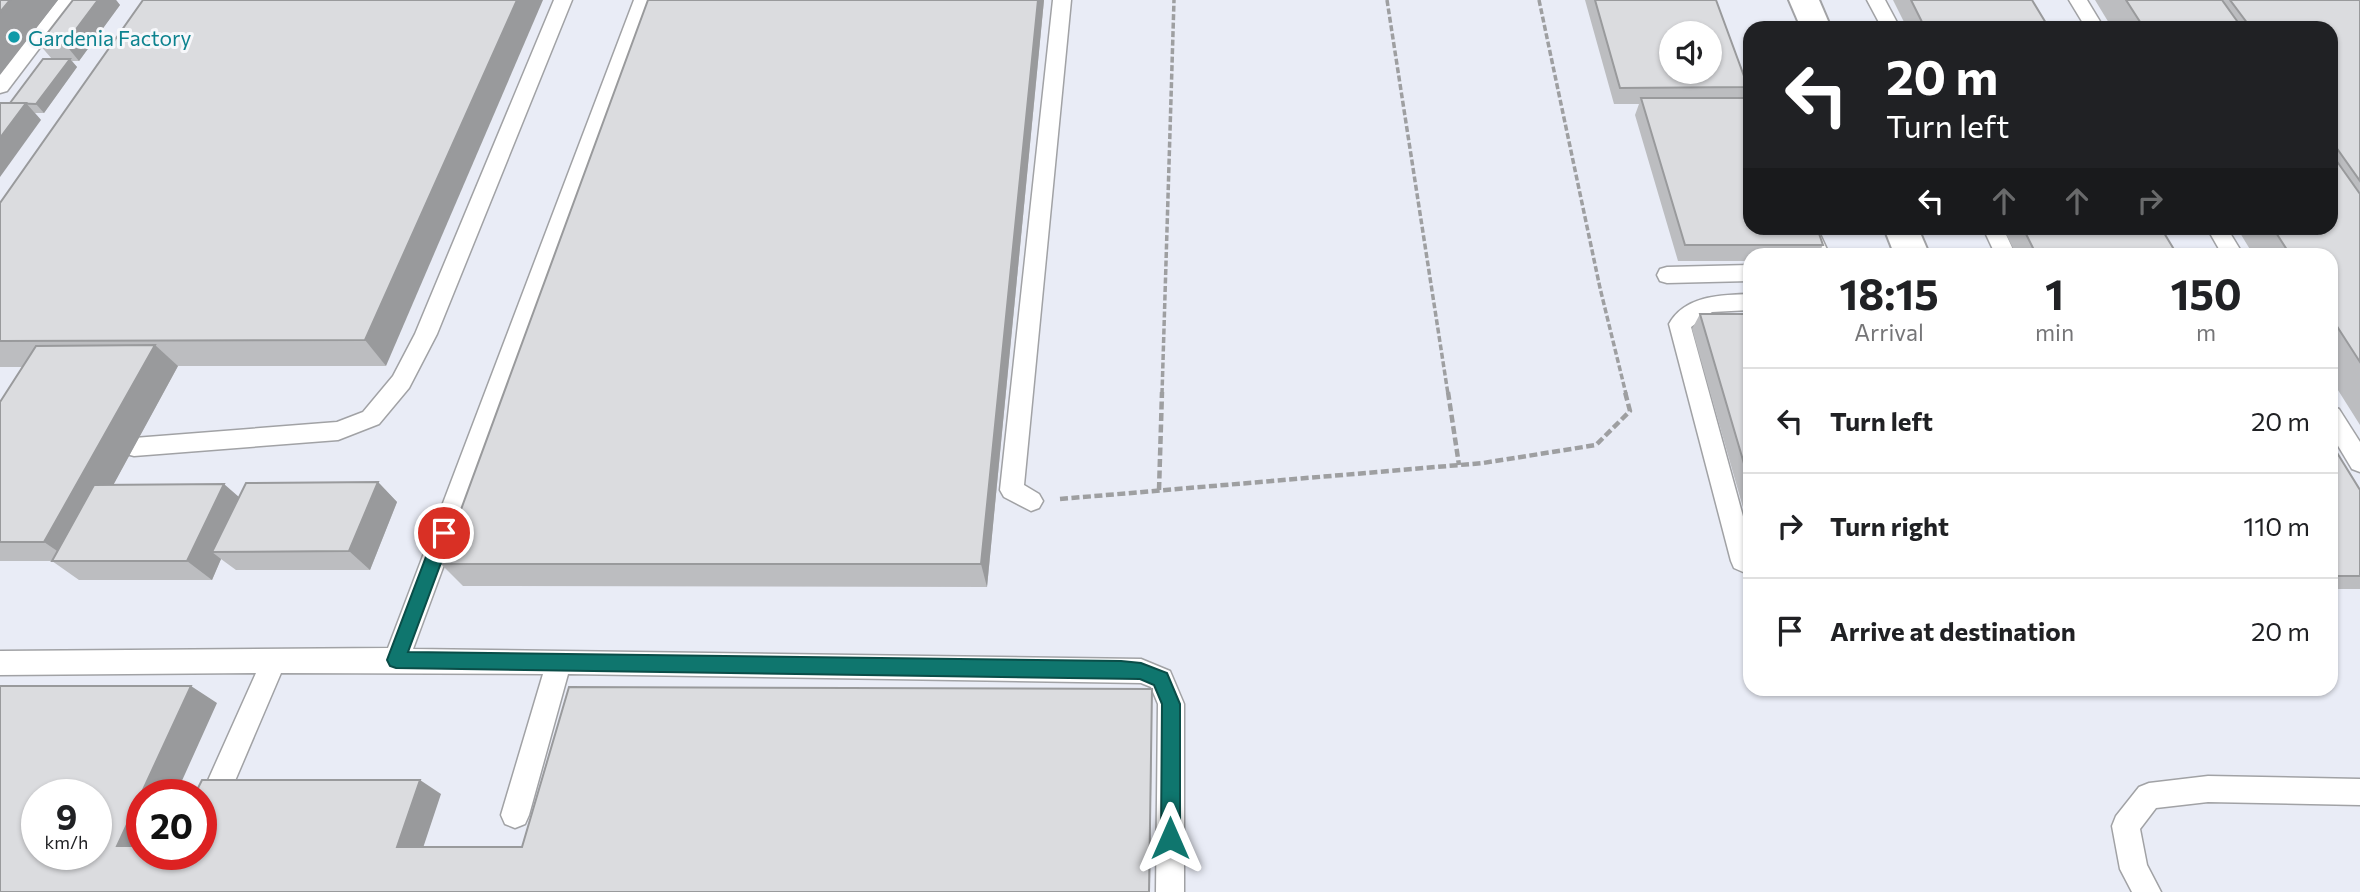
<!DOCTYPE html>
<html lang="en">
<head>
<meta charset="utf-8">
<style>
	:root { --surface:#fff; --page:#f6f6f6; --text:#202124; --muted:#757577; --line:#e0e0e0 }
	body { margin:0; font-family:Commissioner,sans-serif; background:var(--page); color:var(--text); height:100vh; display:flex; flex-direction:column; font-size:26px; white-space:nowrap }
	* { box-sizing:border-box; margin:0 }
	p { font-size:23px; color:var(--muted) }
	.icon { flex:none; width:38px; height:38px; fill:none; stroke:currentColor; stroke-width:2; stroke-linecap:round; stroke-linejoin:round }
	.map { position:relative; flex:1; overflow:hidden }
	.side { position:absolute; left:1743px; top:248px; width:595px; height:448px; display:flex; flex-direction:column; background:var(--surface); border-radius:21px; box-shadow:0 2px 5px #0004 }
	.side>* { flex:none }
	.top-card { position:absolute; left:1743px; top:21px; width:595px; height:214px; border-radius:21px; box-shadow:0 2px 5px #0004; background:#202124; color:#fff; overflow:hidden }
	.tools { position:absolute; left:1659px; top:21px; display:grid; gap:14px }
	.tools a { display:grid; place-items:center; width:63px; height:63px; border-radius:50%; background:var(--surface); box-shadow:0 2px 5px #0004; font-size:35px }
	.speed { position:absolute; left:21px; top:779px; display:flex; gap:14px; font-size:35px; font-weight:700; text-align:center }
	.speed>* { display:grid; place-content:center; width:91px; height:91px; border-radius:50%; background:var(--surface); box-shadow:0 2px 5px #0004; line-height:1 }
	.speed small { font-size:18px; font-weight:400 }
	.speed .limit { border:10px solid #d22; background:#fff; color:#111 }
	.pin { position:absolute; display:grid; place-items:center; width:60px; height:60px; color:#fff; margin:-30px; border:4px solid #fff; border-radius:50%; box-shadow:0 2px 7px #0007 }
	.me { position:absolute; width:77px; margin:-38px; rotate:0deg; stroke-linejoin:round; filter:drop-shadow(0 0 5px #0008) }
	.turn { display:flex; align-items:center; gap:24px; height:147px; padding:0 28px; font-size:32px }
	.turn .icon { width:91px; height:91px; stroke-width:2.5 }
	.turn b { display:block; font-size:49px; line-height:60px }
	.lanes { display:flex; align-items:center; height:66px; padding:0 28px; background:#0003; justify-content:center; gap:35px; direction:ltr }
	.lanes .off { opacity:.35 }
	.eta { display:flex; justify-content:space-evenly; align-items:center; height:119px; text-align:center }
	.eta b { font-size:42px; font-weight:700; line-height:49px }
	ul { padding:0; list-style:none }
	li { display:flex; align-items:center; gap:21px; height:105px; padding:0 28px; border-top:2px solid var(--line) }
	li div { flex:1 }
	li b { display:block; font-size:26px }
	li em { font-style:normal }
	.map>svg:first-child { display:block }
	.built { fill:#e9ecf6; fill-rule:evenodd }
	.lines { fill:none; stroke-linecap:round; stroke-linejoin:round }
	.service-casing { stroke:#a1a2a5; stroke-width:3 }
	.minor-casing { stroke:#a1a2a5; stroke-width:4 }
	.path-far1 { stroke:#9e9fa1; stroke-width:3.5; stroke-dasharray:6 2.5; stroke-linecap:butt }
	.path { stroke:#9e9fa1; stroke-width:4.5; stroke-dasharray:8 3.5; stroke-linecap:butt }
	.service { fill:#fff; fill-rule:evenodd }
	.minor { fill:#fff; fill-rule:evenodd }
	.wall { fill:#bcbdc0 }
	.shaded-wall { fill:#999a9c }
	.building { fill:#dbdcdf; stroke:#999a9c; stroke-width:2; fill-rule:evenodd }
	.route { fill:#0f766e; stroke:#0a4d48; stroke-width:2 }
	.culture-dot { fill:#0f9aa8; stroke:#f7f8fb; stroke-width:2.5 }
	.labels { text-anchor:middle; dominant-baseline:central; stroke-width:6; stroke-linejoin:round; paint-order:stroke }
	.far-culture-label { font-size:21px; fill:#0d838f; stroke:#f7f8fb; text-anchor:start }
</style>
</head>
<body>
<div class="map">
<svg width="2360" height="892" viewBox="0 0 2360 892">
	<rect width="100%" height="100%" fill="#f7f8fb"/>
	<!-- built -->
	<path class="built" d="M0 0H2360V892H0ZM1750 28H2331V228H1750ZM1671 33H1710V72H1671ZM1750 256H2331V690H1750ZM37 794H96V854H37ZM142 794H201V854H142Z"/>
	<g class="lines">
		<!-- service casing -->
		<g class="service-casing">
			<g id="service">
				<path d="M58 0H76L7 91 0 93V74Z"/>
				<path d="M554 0H572L437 334 409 388 379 424 338 440 134 456 126 454 123 447 126 440 134 438 337 422 363 412 393 376 415 334Z"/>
				<path d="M634 0H652L413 649 1141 659 1170 671 1184 704V892H1156L1158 704 1151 687 1141 683 568 674 529 815 525 824 515 828 505 824 501 815 543 674 281 673 220 816 210 820 201 817V796L256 673 0 675V651L388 648Z"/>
				<path d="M1053 0H1071L1024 485 1039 494 1043 501 1039 508 1031 511 1004 497 1000 490Z"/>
				<path d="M1867 0H1885L1900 28H1882Z"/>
				<path d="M2069 0H2087L2104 28H2086Z"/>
				<path d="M1797 228H1817L1830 256H1810Z"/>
				<path d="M1983 228H2003L2016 256H1996Z"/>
				<path d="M2207 228H2227L2244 256H2223Z"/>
				<path d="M1750 265V281L1667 283 1660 281 1657 275 1660 269 1667 267Z"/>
				<path d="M1750 294V310L1712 312 1691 327 1750 542V575L1734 568 1731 561 1669 324C1685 295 1722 295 1750 294Z"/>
				<path d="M2331 406 2339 409 2360 442V472L2352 469 2331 434Z"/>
				<path d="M2208 776 2360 779V805L2208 802 2156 808 2140 829 2147 865 2161 892H2132L2120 869 2112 826 2116 816 2139 787 2149 783Z"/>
			</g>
		</g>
		<!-- minor casing -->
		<g class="minor-casing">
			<g id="minor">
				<path d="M1789 0H1819L1831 28H1801Z"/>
				<path d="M1884 228H1918L1930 256H1895Z"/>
			</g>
		</g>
		<!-- path-far1 -->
		<g class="path-far1">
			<path d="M1387 0 1448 394"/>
			<path d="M1539 0 1600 288 1626 394"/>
			<path d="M1162 394 1174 0"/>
		</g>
		<!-- path -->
		<g class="path">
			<path d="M1448 392 1459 465"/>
			<path d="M1159 490 1162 392"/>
			<path d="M1060 499 1483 463 1596 445 1630 411 1625 392"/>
		</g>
		<!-- service -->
		<use href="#service" class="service"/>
		<!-- minor -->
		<use href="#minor" class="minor"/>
	</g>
	<!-- wall -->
	<g class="wall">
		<path d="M73 0H116L120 5 79 61H72L77 67 44 113H35L41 120 10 103 52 59 39 44Z"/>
		<path d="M143 0 386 366H178L113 485 239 497 378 482 397 502 370 570H236L221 559 212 580H79L52 561H0V402L22 367H0V203Z"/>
		<path d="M1044 0 987 587 463 586 441 564Z"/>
		<path d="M1585 0H1716L1748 87 1743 98 1823 245 1817 256H1750V261H1678L1635 115 1639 104H1614Z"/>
		<path d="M1893 0H2032L2049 28H1907Z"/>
		<path d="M2095 0H2360V425L2331 379V256H2254L2237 228H2331V28H2112Z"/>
		<path d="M2003 228H2161L2178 256H2017Z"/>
		<path d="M1700 314H1750V532L1692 329Z"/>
		<path d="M2331 443 2360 490V589H2331Z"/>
	</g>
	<!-- shaded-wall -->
	<g class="shaded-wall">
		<path d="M10 0H58L0 75V12Z"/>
		<path d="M98 0H116L120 5 79 61 65 44Z"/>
		<path d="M517 0H543L386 366 365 340Z"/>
		<path d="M1038 0H1044L987 587 981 564Z"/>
		<path d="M70 59 77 67 44 113 36 104Z"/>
		<path d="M26 103 41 120 0 177V138Z"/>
		<path d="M155 345 178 366 72 561 44 542Z"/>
		<path d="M378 482 397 502 370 570 349 551Z"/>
		<path d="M224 484 247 504 212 552 221 559 212 580 187 561Z"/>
		<path d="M191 686 217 703 176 794H142V854L117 846Z"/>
		<path d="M1152 689V705L1150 892H1149Z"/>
		<path d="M420 780 441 794 419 860 397 847Z"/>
	</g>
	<!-- building -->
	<g class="building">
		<path d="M0 0H10L0 12Z"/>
		<path d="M73 0H98L65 44H39Z"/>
		<path d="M143 0H517L365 340 0 341V203Z"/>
		<path d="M648 0H1038L981 564H441Z"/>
		<path d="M1595 0H1716L1748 87 1620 88ZM1671 33H1710V72H1671Z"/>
		<path d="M1911 0H2032L2049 28H1925Z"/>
		<path d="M2126 0H2222L2242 28H2144Z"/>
		<path d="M2230 0H2360V181L2331 140V28H2251Z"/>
		<path d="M43 59H70L36 104 10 103Z"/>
		<path d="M1641 98H1750V228H1817L1823 245H1685Z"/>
		<path d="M0 103H26L0 138Z"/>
		<path d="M2331 153 2360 194V362L2331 317V256H2291L2273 228H2331Z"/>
		<path d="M2023 228H2161L2178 256H2037Z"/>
		<path d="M1700 314H1750V484Z"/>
		<path d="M155 345 44 542H0V402L36 346Z"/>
		<path d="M2331 443 2360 490V576H2331Z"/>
		<path d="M378 482 349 551 212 552 246 483Z"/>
		<path d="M224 484 187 561H52L94 485Z"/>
		<path d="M0 686H191L117 846H142V854H201V794H195L202 780H420L397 847H522L569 687 1152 689 1149 892H0ZM37 794H96V854H37Z"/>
	</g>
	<!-- route -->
	<path class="route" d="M444 526 450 528 452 533 408 652 1121 661 1141 663 1167 673 1180 704V838L1177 845 1170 848 1163 845 1161 838 1162 704 1154 685 1140 679 396 668 390 666 387 660 435 533 438 528Z"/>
	<!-- markers -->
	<circle class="culture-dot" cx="14" cy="37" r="7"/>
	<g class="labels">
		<!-- far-culture labels -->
		<g class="far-culture-label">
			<text x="28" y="37">Gardenia Factory</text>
		</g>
	</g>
</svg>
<div class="tools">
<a><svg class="icon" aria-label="sound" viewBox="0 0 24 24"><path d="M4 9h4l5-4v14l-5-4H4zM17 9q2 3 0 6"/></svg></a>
</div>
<div class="speed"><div>9<small>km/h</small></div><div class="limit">20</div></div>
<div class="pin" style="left:444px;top:533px;background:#d93025"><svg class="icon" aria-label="arrive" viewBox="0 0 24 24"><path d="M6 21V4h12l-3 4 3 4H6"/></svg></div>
<svg class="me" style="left:1170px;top:838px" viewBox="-20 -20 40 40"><path d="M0-17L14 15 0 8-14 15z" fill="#0f766e" stroke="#fff" stroke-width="4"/></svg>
<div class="top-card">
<div class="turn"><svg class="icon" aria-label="left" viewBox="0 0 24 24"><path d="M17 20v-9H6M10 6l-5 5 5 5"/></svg><div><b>20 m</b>Turn left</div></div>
<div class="lanes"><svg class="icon" aria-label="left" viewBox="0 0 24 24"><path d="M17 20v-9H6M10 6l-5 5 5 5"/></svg><svg class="icon off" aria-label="ahead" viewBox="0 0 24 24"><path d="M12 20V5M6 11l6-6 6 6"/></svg><svg class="icon off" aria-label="ahead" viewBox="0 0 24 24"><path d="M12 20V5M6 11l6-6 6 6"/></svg><svg class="icon off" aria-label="right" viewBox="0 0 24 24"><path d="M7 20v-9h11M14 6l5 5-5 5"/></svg></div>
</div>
<section class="side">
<div class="eta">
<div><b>18:15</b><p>Arrival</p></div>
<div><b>1</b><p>min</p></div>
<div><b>150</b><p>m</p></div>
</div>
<ul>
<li><svg class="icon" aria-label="left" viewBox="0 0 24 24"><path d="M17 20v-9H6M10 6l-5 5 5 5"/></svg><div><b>Turn left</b></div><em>20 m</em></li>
<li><svg class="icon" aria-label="right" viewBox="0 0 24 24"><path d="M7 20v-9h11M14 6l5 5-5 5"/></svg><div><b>Turn right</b></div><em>110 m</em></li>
<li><svg class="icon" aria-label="arrive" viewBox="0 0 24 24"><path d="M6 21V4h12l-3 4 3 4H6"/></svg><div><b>Arrive at destination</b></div><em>20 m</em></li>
</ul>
</section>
</div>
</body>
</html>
